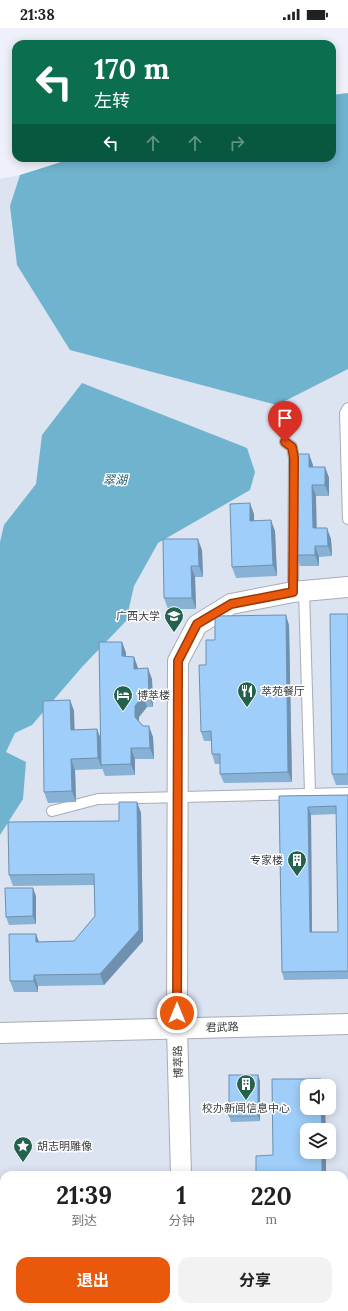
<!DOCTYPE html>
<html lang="zh">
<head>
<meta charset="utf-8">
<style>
	:root { --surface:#fff; --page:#f2f2f2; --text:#202124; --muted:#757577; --accent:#ea580c }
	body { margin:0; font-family:Lora,"Noto Sans SC",serif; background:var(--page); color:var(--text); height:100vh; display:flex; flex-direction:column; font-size:15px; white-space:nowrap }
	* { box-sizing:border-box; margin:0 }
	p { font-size:13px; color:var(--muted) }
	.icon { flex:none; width:22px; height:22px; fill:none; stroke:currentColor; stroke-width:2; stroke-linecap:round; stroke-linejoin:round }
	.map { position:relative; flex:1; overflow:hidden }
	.sheet { position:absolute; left:0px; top:1143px; width:348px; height:140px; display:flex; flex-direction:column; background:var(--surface); border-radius:12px 12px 0 0; box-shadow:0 2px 10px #0003 }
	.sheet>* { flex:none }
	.top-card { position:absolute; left:12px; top:12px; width:324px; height:122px; border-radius:12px; box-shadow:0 2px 10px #0003; background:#0b6e4f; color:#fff; overflow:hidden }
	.buttons { position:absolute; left:300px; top:1051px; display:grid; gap:8px }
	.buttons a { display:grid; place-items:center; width:36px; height:36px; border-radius:8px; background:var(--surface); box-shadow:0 2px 10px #0003; font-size:20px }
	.pin { position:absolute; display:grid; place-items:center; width:34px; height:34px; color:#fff; margin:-41px -17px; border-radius:50% 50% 50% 0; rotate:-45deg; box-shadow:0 0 4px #0007 }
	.pin .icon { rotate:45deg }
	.me { position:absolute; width:44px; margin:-22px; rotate:0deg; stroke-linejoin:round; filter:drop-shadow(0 0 3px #0008) }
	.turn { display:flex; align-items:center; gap:14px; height:84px; padding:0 16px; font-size:18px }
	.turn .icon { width:52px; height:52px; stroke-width:2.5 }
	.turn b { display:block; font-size:28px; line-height:34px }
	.lanes { display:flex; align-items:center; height:38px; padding:0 16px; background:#0003; justify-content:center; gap:20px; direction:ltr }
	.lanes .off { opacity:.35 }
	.eta { display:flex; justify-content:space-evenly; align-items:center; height:68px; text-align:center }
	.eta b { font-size:24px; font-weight:700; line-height:28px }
	.button { display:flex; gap:8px; margin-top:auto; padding:8px 16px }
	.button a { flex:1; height:46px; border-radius:12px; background:var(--accent); color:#fff; font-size:16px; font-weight:700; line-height:46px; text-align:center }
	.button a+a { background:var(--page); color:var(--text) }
	.status { display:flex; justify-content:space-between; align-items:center; height:28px; padding:0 20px; background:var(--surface); direction:ltr }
	.status svg { height:11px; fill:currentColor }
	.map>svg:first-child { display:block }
	.built { fill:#dce3f1; fill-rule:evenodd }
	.green { fill:#d8caef }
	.water { fill:#70b3ce }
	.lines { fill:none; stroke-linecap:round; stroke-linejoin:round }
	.lane-casing { stroke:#a9acb3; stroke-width:12 }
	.street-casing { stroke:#a9acb3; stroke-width:22 }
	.lane { stroke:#fff; stroke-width:10 }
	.street { stroke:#fff; stroke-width:20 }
	.wall { fill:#88b1d6; fill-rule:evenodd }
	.shaded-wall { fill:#6f90ae }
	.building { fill:#9ecef9; stroke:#6f90ae; fill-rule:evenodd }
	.route-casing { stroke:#983908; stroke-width:10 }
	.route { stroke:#ea580c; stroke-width:7 }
	.labels { text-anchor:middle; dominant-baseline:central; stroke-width:3; stroke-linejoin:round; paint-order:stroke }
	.poi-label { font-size:11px; fill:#3b3d3f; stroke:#fff; text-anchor:start }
	.street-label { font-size:11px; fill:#3b3d3f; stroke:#fff }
	.water-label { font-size:12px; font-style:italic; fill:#22586c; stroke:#fff }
</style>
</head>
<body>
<div class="status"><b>21:38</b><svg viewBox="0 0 49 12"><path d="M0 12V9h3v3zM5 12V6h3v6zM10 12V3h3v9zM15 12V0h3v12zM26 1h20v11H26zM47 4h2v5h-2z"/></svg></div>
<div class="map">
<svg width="348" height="1283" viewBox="0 0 348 1283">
	<rect width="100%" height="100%" fill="#eef1f9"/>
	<!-- built -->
	<path class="built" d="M348 65V1283H0V151L20 147 74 130H332V67ZM307 1058H329V1080H307ZM307 1102H329V1124H307ZM4 1147H344V1279H4Z"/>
	<!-- green -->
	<path class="green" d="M344 1207H348V1283H200V1279H344Z"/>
	<!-- water -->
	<g class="water">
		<path d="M348 65V341L277 377 70 322 17 237 10 178 20 147 74 130H332V67Z"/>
		<path d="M82 355 247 420 255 444 250 462 158 515 134 558 126 593 82 639 32 697 15 705 6 724 26 734 23 771 0 807V514L4 497 36 456 42 407Z"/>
	</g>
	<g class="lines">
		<!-- lane casing -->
		<g class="lane-casing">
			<g id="lane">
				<path d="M348 380 345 385 348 491"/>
				<path d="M285 414 292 419 294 430 293 564"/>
				<path d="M304 563 310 765"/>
				<path d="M52 783 98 771 348 765"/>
				<path d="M0 1162H4"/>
			</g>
		</g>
		<!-- street casing -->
		<g class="street-casing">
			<g id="street">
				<path d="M0 1005 348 996"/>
				<path d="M181 1147 177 1000 178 633 197 597 231 576 293 564 348 559"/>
				<path d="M185 1279 186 1283"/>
			</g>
		</g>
		<!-- lane -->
		<use href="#lane" class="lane"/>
		<!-- street -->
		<use href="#street" class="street"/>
	</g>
	<!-- wall -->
	<g class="wall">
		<path d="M313 437V439H325L329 450V468H316V500L331 511 332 528 319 529V538H300L296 527Z"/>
		<path d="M254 486V492L275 503 277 548 236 550 232 539Z"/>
		<path d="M202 522 203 549H195L196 581H168L164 570Z"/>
		<path d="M348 586V757H336L332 746Z"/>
		<path d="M289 597 292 754 224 755 220 746V736H215L212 726 211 713H204L201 704 206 637 215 612Z"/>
		<path d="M122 614 126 625V629H134L138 641 152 651 153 679H147L139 689V693L153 709 154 731H135V747L105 748 102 740V741L75 742 76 774 48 775 44 764 70 672 74 683V702L97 701 100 709Z"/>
		<path d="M348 767V951L284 952 282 944 279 768ZM337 786 338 904H312L311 787Z"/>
		<path d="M137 774 141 785 143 913 104 957 38 958V964H14L10 953 36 906 38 914 74 913 95 888 94 857 13 858 9 847 119 793Z"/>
		<path d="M36 868V896L9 897 6 889Z"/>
		<path d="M260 1053V1093L231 1094 229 1088Z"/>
		<path d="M0 1184H2L4 1189V1278H0Z"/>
	</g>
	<!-- shaded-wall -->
	<g class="shaded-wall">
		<path d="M309 426 313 437V450L309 439Z"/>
		<path d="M325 439 329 450V468L325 457Z"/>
		<path d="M312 457 316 468 317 511 313 500Z"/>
		<path d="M250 475 254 486V504L250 493Z"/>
		<path d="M271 492 275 503 277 548 273 537Z"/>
		<path d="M327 500 331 511 332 528 328 518Z"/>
		<path d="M198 511 202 522 203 549 199 538Z"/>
		<path d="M315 518 319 529V538L315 527Z"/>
		<path d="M191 538 195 549 196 581 192 570Z"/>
		<path d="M286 587 289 597 292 754 288 744Z"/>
		<path d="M122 614 126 625V639L122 628Z"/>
		<path d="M134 629 138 640V652L134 641Z"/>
		<path d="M148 640 152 651 153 679 149 668Z"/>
		<path d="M143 668 147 679 139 689V700L135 689V678Z"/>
		<path d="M70 672 74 683 75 713 71 702Z"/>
		<path d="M149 698 153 709 154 731 150 720Z"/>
		<path d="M97 701 101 712V737L102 741 98 730Z"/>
		<path d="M131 720 135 731V747L131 736Z"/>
		<path d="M71 731 75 742 76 774 72 763Z"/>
		<path d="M137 774 141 785 143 913 104 957 100 946Z"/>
		<path d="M308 779 311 787 312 912 310 904Z"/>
		<path d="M33 860 36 868V896L33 888Z"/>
		<path d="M36 906 40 917 36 914Z"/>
		<path d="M34 947 38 958V964L34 953Z"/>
		<path d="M258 1047 260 1053V1093L258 1088Z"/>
		<path d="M321 1051 324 1058H321Z"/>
		<path d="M321 1080H325L326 1102H322Z"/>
		<rect x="322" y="1124" width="4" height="23"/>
		<path d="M2 1184 4 1189V1197L2 1192Z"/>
	</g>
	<!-- building -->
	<g class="building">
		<path d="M294 426H309V439H325V457H312L313 500H327L328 518H315V527H296Z"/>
		<path d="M250 475V493L271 492 273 537 232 539 230 476Z"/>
		<path d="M163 511H198L199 538H191L192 570H164Z"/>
		<path d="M330 586H348V746H332Z"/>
		<path d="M286 587 288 744 220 746V726H212L211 703 201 704 199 637H206V612H215V588Z"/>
		<path d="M99 614H122V628L134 629V641L148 640 149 668H143L135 678V689L143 698H149L150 720H131V736L101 737Z"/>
		<path d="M70 672 71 702 97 701 98 730 71 731 72 763 44 764 43 673Z"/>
		<path d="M348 767V943L282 944 279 768ZM336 778 338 904H310L308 779Z"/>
		<path d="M119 774H137L139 902 100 946 34 947V953H10L9 906H36V914L74 913 95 888 94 846 9 847 8 794 119 793Z"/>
		<path d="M5 860H33V888L6 889Z"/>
		<rect x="229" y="1047" width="29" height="41"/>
		<path d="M272 1051H321V1058H307V1080H321L322 1102H307V1124H322V1147H256V1128L273 1127Z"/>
		<path d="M0 1184H2V1192L4 1191V1270L0 1271Z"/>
	</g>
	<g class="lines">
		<!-- route casing -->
		<g class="route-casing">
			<path id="route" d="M177 985 178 633 197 596 231 576 293 564 294 430 292 419 285 414"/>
		</g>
		<!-- route -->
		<use href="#route" class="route"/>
	</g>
	<!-- icons -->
	<defs>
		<g id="university-pin" transform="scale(1)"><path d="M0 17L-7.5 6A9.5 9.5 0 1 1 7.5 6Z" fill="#24624e" stroke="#fff"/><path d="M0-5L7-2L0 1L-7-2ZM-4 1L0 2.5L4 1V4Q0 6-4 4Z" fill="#fff"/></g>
		<g id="restaurant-pin" transform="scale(1)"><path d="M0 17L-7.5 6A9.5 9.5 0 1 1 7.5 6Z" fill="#24624e" stroke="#fff"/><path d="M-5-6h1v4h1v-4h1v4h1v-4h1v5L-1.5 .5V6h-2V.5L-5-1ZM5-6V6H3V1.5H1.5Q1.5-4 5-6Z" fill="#fff"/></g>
		<g id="hotel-pin" transform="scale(1)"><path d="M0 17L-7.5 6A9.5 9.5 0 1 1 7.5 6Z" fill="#24624e" stroke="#fff"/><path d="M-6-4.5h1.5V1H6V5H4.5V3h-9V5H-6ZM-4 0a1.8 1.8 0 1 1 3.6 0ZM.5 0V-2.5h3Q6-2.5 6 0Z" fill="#fff"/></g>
		<g id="building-pin" transform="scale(1)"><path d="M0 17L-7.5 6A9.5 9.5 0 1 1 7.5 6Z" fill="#24624e" stroke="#fff"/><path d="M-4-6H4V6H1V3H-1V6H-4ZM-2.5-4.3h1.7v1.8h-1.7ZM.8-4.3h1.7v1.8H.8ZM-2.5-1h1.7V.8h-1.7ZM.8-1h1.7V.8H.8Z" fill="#fff"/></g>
		<g id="sight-pin" transform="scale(1)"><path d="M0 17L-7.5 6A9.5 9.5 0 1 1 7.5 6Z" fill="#24624e" stroke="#fff"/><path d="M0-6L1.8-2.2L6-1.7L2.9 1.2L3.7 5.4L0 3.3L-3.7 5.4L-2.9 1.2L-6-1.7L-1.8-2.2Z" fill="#fff"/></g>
	</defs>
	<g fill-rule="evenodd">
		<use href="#university-pin" x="174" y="588"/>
		<use href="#restaurant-pin" x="247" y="663"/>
		<use href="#hotel-pin" x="123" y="667"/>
		<use href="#building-pin" x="297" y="832"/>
		<use href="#building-pin" x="246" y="1056"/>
		<use href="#sight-pin" x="23" y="1118"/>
	</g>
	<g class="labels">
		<!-- poi labels -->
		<g class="poi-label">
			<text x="160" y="588" text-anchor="end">广西大学</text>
			<text x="261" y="663">萃苑餐厅</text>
			<text x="137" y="667">博萃楼</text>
			<text x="283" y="832" text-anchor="end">专家楼</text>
			<text x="246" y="1080" text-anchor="middle">校办新闻信息中心</text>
			<text x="37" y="1118">胡志明雕像</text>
		</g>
		<!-- street labels -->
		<g class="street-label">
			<text transform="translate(222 999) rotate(-2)">君武路</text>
			<text transform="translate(178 1034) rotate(-92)">博萃路</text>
		</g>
		<!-- water labels -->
		<g class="water-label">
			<text x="115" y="451">翠湖</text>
		</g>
	</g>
</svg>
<div class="buttons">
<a><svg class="icon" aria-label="sound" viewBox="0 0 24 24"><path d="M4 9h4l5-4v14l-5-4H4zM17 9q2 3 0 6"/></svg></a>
<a><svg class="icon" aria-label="layers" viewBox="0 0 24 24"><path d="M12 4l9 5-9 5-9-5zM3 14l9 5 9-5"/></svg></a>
</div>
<div class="pin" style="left:285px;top:414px;background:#d93025"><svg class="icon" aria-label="arrive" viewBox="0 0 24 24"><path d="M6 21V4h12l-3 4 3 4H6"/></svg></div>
<svg class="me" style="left:177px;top:985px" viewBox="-20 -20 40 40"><circle r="17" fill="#ea580c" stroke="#fff" stroke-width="3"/><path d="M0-11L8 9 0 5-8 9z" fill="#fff"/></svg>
<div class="top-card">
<div class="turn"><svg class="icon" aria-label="left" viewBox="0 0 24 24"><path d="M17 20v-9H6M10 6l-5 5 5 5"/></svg><div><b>170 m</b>左转</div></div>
<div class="lanes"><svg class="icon" aria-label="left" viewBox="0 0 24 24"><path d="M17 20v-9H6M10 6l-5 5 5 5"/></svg><svg class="icon off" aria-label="ahead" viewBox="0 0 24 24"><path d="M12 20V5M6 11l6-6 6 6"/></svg><svg class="icon off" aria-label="ahead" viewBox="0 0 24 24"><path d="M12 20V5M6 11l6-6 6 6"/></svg><svg class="icon off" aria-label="right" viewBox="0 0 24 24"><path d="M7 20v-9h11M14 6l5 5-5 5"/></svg></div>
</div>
<section class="sheet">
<div class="eta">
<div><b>21:39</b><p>到达</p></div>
<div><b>1</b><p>分钟</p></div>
<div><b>220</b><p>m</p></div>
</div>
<div class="button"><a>退出</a><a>分享</a></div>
</section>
</div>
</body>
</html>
